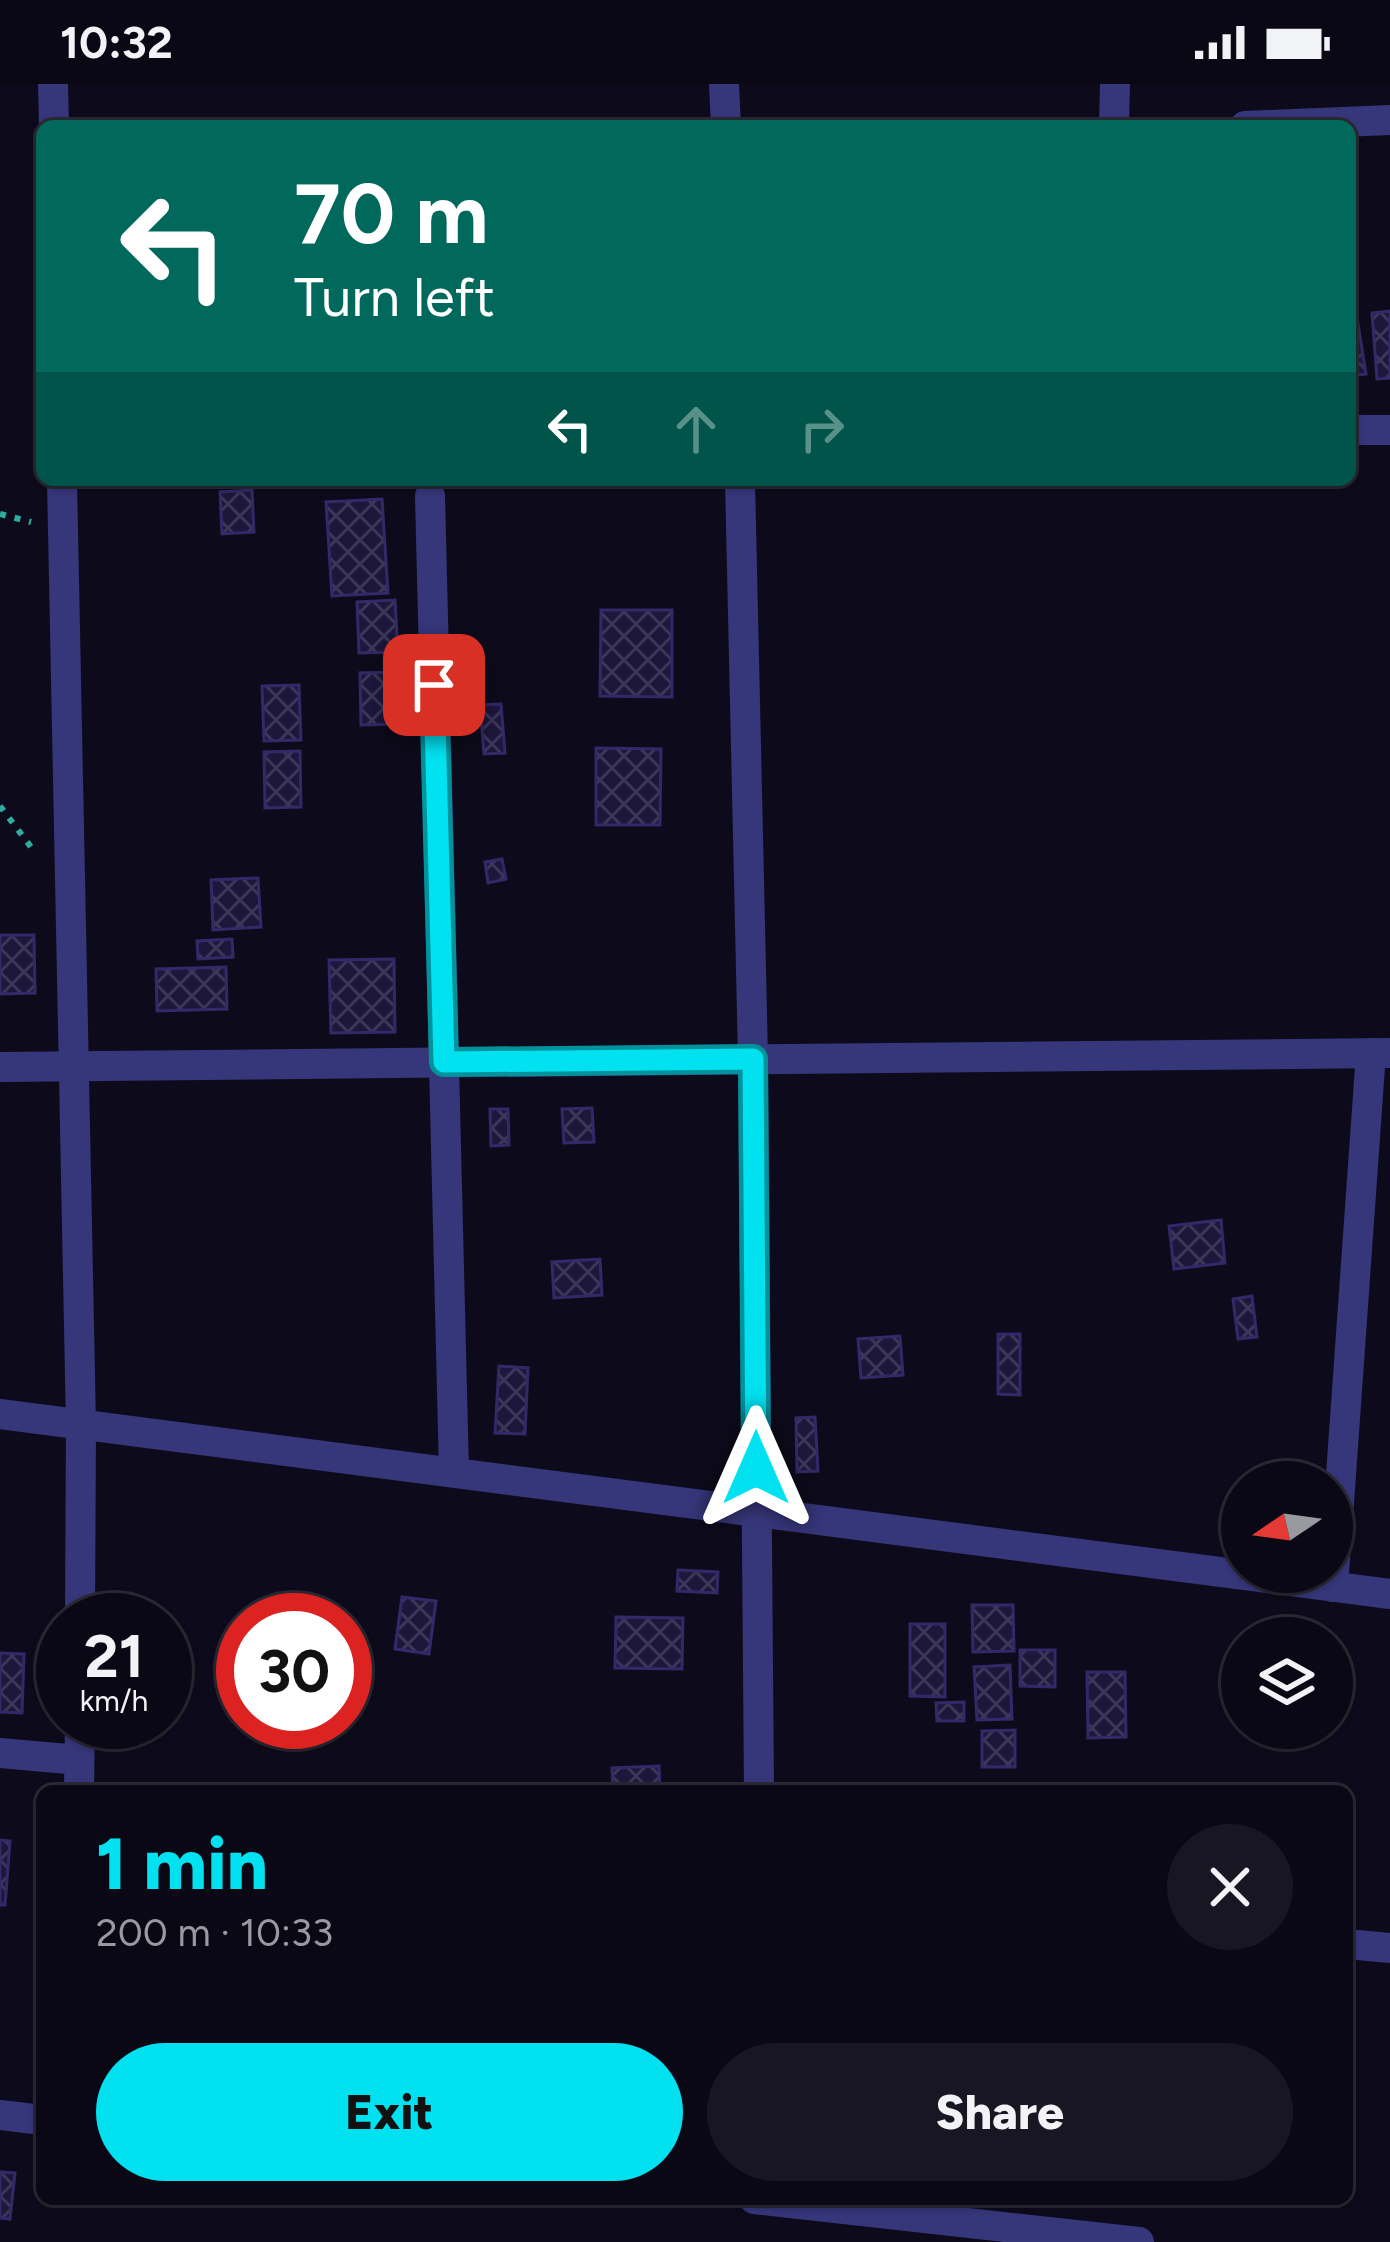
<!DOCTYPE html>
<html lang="en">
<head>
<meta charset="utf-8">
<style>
	:root { --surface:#0a0814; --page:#181622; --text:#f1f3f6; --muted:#999aa0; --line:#2a2934; --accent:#01e1ef }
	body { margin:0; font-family:Figtree,sans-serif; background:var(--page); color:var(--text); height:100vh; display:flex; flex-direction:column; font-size:45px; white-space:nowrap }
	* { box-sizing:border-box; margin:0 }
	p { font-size:39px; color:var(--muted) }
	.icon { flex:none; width:66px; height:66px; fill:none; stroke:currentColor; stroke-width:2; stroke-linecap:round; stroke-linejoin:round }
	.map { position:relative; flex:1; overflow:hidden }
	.drawer { position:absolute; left:36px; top:1701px; width:1317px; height:420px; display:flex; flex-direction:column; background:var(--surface); border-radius:18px; box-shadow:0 3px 9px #0004,0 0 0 3px var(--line) }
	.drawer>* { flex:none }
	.banner { position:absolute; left:36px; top:36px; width:1320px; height:366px; border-radius:18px; box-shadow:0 3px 9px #0004,0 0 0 3px var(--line); background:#00695c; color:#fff; overflow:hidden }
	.needle { width:78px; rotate:257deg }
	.tools { position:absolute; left:1221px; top:1377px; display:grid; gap:24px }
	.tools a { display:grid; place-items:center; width:132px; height:132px; border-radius:50%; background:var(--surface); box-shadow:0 3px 9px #0004,0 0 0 3px var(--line); font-size:60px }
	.speed { position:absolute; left:36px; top:1509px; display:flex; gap:24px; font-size:60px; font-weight:700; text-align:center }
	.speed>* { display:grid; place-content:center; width:156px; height:156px; border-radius:50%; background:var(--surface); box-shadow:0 3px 9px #0004,0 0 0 3px var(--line); line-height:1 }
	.speed small { font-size:30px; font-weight:400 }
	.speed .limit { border:18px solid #d22; background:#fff; color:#111 }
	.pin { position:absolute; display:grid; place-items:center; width:102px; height:102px; color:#fff; margin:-51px; border-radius:24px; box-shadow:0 6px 18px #0006 }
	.me { position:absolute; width:132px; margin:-66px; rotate:0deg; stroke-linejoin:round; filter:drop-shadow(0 0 9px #0008) }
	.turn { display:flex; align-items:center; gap:42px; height:252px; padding:0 60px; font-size:54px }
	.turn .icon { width:156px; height:156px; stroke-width:2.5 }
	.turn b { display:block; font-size:84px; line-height:102px }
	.lanes { display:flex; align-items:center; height:114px; padding:0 60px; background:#0003; justify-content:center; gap:60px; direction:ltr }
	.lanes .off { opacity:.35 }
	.round { display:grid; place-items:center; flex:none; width:126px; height:126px; border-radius:63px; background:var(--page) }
	.summary { display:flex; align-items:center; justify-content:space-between; height:204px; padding:0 60px }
	h1 { font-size:72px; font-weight:800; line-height:90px; color:var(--accent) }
	.cta { display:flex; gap:24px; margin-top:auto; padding:24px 60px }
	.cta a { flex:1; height:138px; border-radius:72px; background:var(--accent); color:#111; font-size:48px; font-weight:800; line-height:138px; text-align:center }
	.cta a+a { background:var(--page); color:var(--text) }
	.status { display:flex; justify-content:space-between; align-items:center; height:84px; padding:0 60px; background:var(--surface); direction:ltr }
	.status svg { height:33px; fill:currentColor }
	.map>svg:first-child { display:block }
	.building { fill:url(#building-cross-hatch); stroke:#332968; stroke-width:3 }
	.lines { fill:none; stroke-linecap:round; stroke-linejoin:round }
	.path { stroke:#2dac9f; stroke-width:6; stroke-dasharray:6 9; stroke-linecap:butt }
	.minor { stroke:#36367a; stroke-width:30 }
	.route-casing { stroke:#01929b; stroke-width:30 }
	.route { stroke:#01e1ef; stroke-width:21 }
</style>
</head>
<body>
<div class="status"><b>10:32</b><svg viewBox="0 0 49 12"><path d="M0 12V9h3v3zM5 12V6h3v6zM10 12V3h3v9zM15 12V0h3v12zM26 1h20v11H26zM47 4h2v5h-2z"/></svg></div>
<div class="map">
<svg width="1390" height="2158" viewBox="0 0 1390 2158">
	<defs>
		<pattern id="building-cross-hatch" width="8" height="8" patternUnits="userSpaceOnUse" patternTransform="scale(3)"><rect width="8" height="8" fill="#1d173c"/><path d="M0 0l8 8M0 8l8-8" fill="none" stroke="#3c3759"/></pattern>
	</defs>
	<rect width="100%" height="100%" fill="#0d0b1b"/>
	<!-- building -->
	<g class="building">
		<path d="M1356 227 1366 290 1350 292V228Z"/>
		<path d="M1390 227V294L1377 295 1372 229Z"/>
		<path d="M252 406 254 448 222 450 220 408Z"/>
		<path d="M382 415 388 509 332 512 326 418Z"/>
		<path d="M395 516 398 568 359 569 357 518Z"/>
		<path d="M601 526H672V613L600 612Z"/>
		<path d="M399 588 400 640 361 641 360 589Z"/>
		<path d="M299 601 301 656 264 657 262 602Z"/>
		<path d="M501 620 505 669 484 670 480 621Z"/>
		<path d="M596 664 661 665 660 741H596Z"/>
		<path d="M300 667 301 723 265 724 264 668Z"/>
		<path d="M502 775 506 795 488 799 485 778Z"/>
		<path d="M258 794 261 843 213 846 211 796Z"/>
		<path d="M0 851H34L35 909 0 910Z"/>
		<path d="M232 855 233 873 198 875 197 857Z"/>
		<path d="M394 875 395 948 331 949 329 876Z"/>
		<path d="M226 883 227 925 157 927 156 885Z"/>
		<path d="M592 1024 594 1058 564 1059 562 1025Z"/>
		<path d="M490 1025H508L509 1061 491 1062Z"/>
		<path d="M1221 1136 1225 1179 1174 1185 1169 1142Z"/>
		<path d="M600 1175 602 1211 554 1214 552 1178Z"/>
		<path d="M1252 1212 1257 1253 1238 1255 1233 1215Z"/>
		<path d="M998 1250H1020V1311L998 1310Z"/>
		<path d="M900 1252 903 1291 861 1294 858 1255Z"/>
		<path d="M499 1282 528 1284 525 1350 495 1349Z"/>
		<path d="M815 1333 818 1387 797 1388 796 1334Z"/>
		<path d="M678 1486 718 1488 717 1509 677 1507Z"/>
		<path d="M402 1513 436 1517 429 1570 395 1565Z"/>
		<path d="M972 1521H1013L1014 1567 973 1568Z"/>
		<path d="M616 1533 683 1534 682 1585 615 1584Z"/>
		<path d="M910 1540H945V1613L910 1612Z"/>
		<path d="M1020 1566H1055V1603L1020 1602Z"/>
		<rect x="1332" y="1567" width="14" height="55"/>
		<path d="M0 1569 24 1570 22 1629 0 1628Z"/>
		<path d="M1010 1581 1012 1635 977 1636 974 1583Z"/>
		<path d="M1087 1588H1125L1126 1653 1088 1654Z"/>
		<path d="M964 1618V1637H937L936 1619Z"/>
		<path d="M1015 1646V1683H982V1647Z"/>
		<path d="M659 1682 660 1707H613L612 1684Z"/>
		<path d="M0 1756 10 1757 5 1821H0Z"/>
		<path d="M0 2088 15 2089 10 2135 0 2134Z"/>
	</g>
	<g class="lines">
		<!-- path -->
		<g class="path">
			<path d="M0 430 31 438"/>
			<path d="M0 722 34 767"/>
		</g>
		<!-- minor -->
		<g class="minor">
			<path d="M53 0 54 42"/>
			<path d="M724 0 726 42"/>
			<path d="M1114 42 1115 0"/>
			<path d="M1245 42 1390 36"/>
			<path d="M1350 346H1390"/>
			<path d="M62 396 81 1341 80 1536"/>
			<path d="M740 396 753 975 759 1707"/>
			<path d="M430 412 454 1388"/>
			<path d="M0 983 1390 969"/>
			<path d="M0 1330 1390 1510"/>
			<path d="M1333 1503 1371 969"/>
			<path d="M0 1669 79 1676"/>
			<path d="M79 1707 80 1638"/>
			<path d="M1347 1860 1390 1864"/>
			<path d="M0 2031 42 2036"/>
			<path d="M754 2115 1139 2158"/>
		</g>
	</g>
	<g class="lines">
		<!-- route casing -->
		<g class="route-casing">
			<path id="route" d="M434 601 444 978 753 975 756 1384"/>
		</g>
		<!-- route -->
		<use href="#route" class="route"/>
	</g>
</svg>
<div class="tools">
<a><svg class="needle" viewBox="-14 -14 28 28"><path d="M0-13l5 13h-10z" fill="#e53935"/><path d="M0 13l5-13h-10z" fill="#999aa0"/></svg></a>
<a><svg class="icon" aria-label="layers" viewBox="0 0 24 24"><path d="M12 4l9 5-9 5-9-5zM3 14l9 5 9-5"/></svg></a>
</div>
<div class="speed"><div>21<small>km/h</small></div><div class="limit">30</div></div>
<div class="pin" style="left:434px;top:601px;background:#d93025"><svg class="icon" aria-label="arrive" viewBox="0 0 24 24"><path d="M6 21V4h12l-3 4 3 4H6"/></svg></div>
<svg class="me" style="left:756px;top:1384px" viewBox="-20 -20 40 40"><path d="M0-17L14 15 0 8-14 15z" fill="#01e1ef" stroke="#fff" stroke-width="4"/></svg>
<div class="banner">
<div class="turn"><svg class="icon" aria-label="left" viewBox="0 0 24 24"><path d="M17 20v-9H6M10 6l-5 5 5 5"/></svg><div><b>70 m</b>Turn left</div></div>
<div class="lanes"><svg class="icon" aria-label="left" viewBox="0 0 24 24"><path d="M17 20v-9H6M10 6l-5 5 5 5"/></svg><svg class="icon off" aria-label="ahead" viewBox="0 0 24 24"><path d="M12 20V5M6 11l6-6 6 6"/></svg><svg class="icon off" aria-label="right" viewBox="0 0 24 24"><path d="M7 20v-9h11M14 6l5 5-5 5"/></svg></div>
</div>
<section class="drawer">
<div class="summary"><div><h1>1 min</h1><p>200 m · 10:33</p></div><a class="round"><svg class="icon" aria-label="close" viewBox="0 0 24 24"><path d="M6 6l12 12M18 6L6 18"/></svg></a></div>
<div class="cta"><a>Exit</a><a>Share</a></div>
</section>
</div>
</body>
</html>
